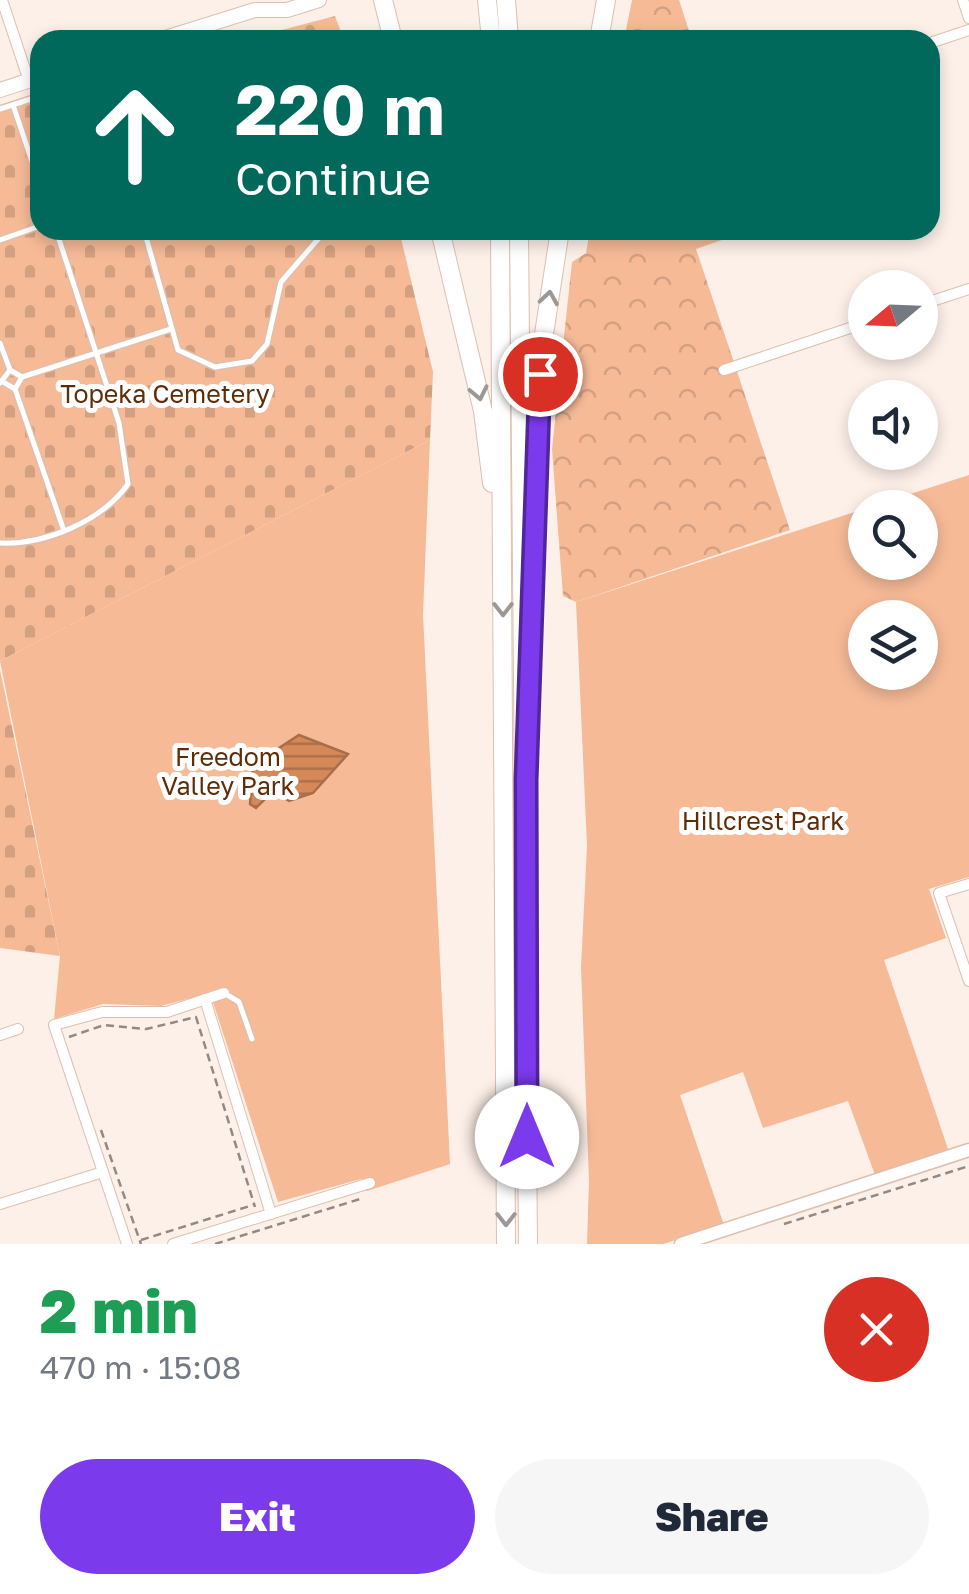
<!DOCTYPE html>
<html lang="en">
<head>
<meta charset="utf-8">
<style>
	:root { --surface:#fff; --page:#f6f6f7; --text:#1f2937; --muted:#747a83; --accent:#7c3aed }
	body { margin:0; font-family:"Golos Text",sans-serif; background:var(--page); color:var(--text); height:100vh; display:flex; flex-direction:column; font-size:38px; white-space:nowrap }
	* { box-sizing:border-box; margin:0 }
	p { font-size:32px; color:var(--muted) }
	.icon { flex:none; width:55px; height:55px; fill:none; stroke:currentColor; stroke-width:2; stroke-linecap:round; stroke-linejoin:round }
	.map { position:relative; height:1244px; overflow:hidden }
	.drawer { display:flex; flex-direction:column; background:var(--surface); flex:1 }
	.drawer>* { flex:none }
	.banner { position:absolute; left:30px; top:30px; width:910px; height:210px; border-radius:30px; box-shadow:0 5px 15px #0003; background:#00695c; color:#fff; overflow:hidden }
	.needle { width:65px; rotate:251deg }
	.tools { position:absolute; left:848px; top:270px; display:grid; gap:20px }
	.tools a { display:grid; place-items:center; width:90px; height:90px; border-radius:50%; background:var(--surface); box-shadow:0 5px 15px #0003; font-size:50px }
	.pin { position:absolute; display:grid; place-items:center; width:85px; height:85px; color:#fff; margin:-42px; border:5px solid #fff; border-radius:50%; box-shadow:0 2px 10px #0007 }
	.me { position:absolute; width:110px; margin:-55px; rotate:0deg; stroke-linejoin:round; filter:drop-shadow(0 0 8px #0008) }
	.turn { display:flex; align-items:center; gap:35px; height:210px; padding:0 40px; font-size:45px }
	.turn .icon { width:130px; height:130px; stroke-width:2.5 }
	.turn b { display:block; font-size:70px; line-height:85px }
	.round { display:grid; place-items:center; flex:none; width:105px; height:105px; border-radius:52px; background:var(--page) }
	.head { display:flex; align-items:center; justify-content:space-between; height:170px; padding:0 40px }
	h1 { font-size:60px; font-weight:800; line-height:75px; color:#1e9e55 }
	.button { display:flex; gap:20px; margin-top:auto; padding:20px 40px }
	.button a { flex:1; height:115px; border-radius:60px; background:var(--accent); color:#fff; font-size:40px; font-weight:800; line-height:115px; text-align:center }
	.button a+a { background:var(--page); color:var(--text) }
	.map>svg:first-child { display:block }
	.forest { fill:url(#forest-crowns) }
	.cemetery { fill:url(#cemetery-stones) }
	.park { fill:#f6ba97; fill-rule:evenodd }
	.water { fill:url(#water-rules); stroke:#a86e4a; stroke-width:2.5 }
	.lines { fill:none; stroke-linecap:round; stroke-linejoin:round }
	.service-casing { stroke:#debfae; stroke-width:8 }
	.minor-casing { stroke:#debfae; stroke-width:12 }
	.tertiary-casing { stroke:#debfae; stroke-width:15 }
	.secondary-casing { stroke:#debfae; stroke-width:16 }
	.motorway-casing { stroke:#debfae; stroke-width:20 }
	.path { stroke:#958881; stroke-width:2.5; stroke-dasharray:8 5; stroke-linecap:butt }
	.service { stroke:#fff; stroke-width:5 }
	.minor { stroke:#fff; stroke-width:10 }
	.tertiary { stroke:#fff; stroke-width:12 }
	.secondary { stroke:#fff; stroke-width:14 }
	.motorway { stroke:#fff; stroke-width:18 }
	.oneway { stroke:#9e9895 }
	.route-casing { stroke:#51269a; stroke-width:25 }
	.route { stroke:#7c3aed; stroke-width:18 }
	.labels { text-anchor:middle; dominant-baseline:central; stroke-width:10; stroke-linejoin:round; paint-order:stroke }
	.park-label { font-size:25px; fill:#5e2c06; stroke:#fff }
</style>
</head>
<body>
<div class="map">
<svg width="969" height="1244" viewBox="0 0 969 1244">
	<defs>
		<pattern id="forest-crowns" width="20" height="18" patternUnits="userSpaceOnUse" patternTransform="scale(2.5)"><rect width="20" height="18" fill="#f6ba97"/><path d="M2 6a3 3 0 1 1 6 0M12 15a3 3 0 1 1 6 0" fill="none" stroke="#d4a082"/></pattern>
		<pattern id="cemetery-stones" width="16" height="16" patternUnits="userSpaceOnUse" patternTransform="scale(2.5)"><rect width="16" height="16" fill="#f6ba97"/><path d="M2 7V4a2 2 0 0 1 4 0v3zM10 15v-3a2 2 0 0 1 4 0v3z" fill="#d4a082"/></pattern>
		<pattern id="water-rules" width="6" height="5" patternUnits="userSpaceOnUse" patternTransform="scale(2.5)"><rect width="6" height="5" fill="#d58858"/><path d="M0 2.5h6" fill="none" stroke="#ae7049"/></pattern>
	</defs>
	<rect width="100%" height="100%" fill="#fdf0e9"/>
	<!-- forest -->
	<g class="forest">
		<path d="M632 0H679L692 40H624Z"/>
		<path d="M590 230H719L722 240 696 249 790 530 576 602 563 596 552 449 572 262 586 253Z"/>
	</g>
	<!-- cemetery -->
	<g class="cemetery">
		<path d="M335 16 344 40H243Z"/>
		<path d="M40 94V230H399L433 372 430 440 0 661V107Z"/>
		<path d="M0 670 60 956 0 948Z"/>
	</g>
	<!-- park -->
	<g class="park">
		<path d="M430 440 423 615 450 1164 367 1191 361 1179 278 1202 210 993 161 1006 103 1004 54 1019 60 956 0 661Z"/>
		<path d="M969 475V877L929 889 946 938 884 960 949 1152 875 1175 848 1101 763 1128 743 1072 680 1095 724 1225 663 1244H587L589 1181 581 967 587 846 576 602ZM865 508H920V562H865ZM865 618H920V672H865Z"/>
	</g>
	<!-- water -->
	<path class="water" d="M299 735 348 754 313 793 289 801 273 791 256 808 250 804 253 765Z"/>
	<g class="lines">
		<!-- service casing -->
		<g class="service-casing">
			<g id="service">
				<path d="M13 105 40 185"/>
				<path d="M0 109 40 96"/>
				<path d="M144 230 178 350 215 367 252 361 267 344 281 282 326 230"/>
				<path d="M0 240 40 226"/>
				<path d="M0 343 10 370"/>
				<path d="M22 377 171 329"/>
				<path d="M0 383 10 370 22 377 15 389 3 382"/>
				<path d="M15 389 63 528"/>
				<path d="M0 543C45 545 102 521 128 484L119 423 56 230"/>
				<path d="M224 993 239 1002 252 1039"/>
			</g>
		</g>
		<!-- minor casing -->
		<g class="minor-casing">
			<g id="minor">
				<path d="M2 0 29 81"/>
				<path d="M963 0 969 18"/>
				<path d="M930 43 969 30"/>
				<path d="M920 305 969 289"/>
				<path d="M724 370 865 323"/>
				<path d="M969 884 939 893 969 981"/>
				<path d="M205 999 271 1214"/>
				<path d="M0 1035 18 1029"/>
				<path d="M0 1204 103 1172"/>
				<path d="M127 1244 54 1025 102 1012H167L224 993"/>
				<path d="M173 1244 370 1183"/>
			</g>
		</g>
		<!-- tertiary casing -->
		<g class="tertiary-casing">
			<path id="tertiary" d="M681 1244 969 1150"/>
		</g>
		<!-- secondary casing -->
		<g class="secondary-casing">
			<g id="secondary">
				<path d="M159 40 255 10H287L319 0"/>
				<path d="M0 90 40 77"/>
			</g>
		</g>
		<!-- motorway casing -->
		<g class="motorway-casing">
			<g id="motorway">
				<path d="M383 0 393 40"/>
				<path d="M487 0 491 40"/>
				<path d="M506 0 509 40"/>
				<path d="M599 40 606 0"/>
				<path d="M440 230 483 411 492 483"/>
				<path d="M500 230 506 1244"/>
				<path d="M519 230 528 1244"/>
				<path d="M532 600 542 347 560 230"/>
			</g>
		</g>
		<!-- path -->
		<g class="path">
			<path d="M69 1037 104 1025 146 1029 196 1017 255 1207"/>
			<path d="M101 1130 141 1244"/>
			<path d="M784 1224 969 1166"/>
			<path d="M141 1240 253 1205"/>
			<path d="M215 1244 360 1199"/>
		</g>
		<!-- service -->
		<use href="#service" class="service"/>
		<!-- minor -->
		<use href="#minor" class="minor"/>
		<!-- tertiary -->
		<use href="#tertiary" class="tertiary"/>
		<!-- secondary -->
		<use href="#secondary" class="secondary"/>
		<!-- motorway -->
		<use href="#motorway" class="motorway"/>
	</g>
	<!-- one-way arrows -->
	<defs><path id="oneway-chevron" d="M-2-3.5L2.5 0L-2 3.5" fill="none" stroke-width="1.6" stroke-linecap="round" stroke-linejoin="round" transform="scale(2.5)"/></defs>
	<g class="oneway">
		<use href="#oneway-chevron" transform="translate(549 298) rotate(-81)"/>
		<use href="#oneway-chevron" transform="translate(479 393) rotate(78)"/>
		<use href="#oneway-chevron" transform="translate(503 609) rotate(90)"/>
		<use href="#oneway-chevron" transform="translate(506 1219) rotate(90)"/>
	</g>
	<g class="lines">
		<!-- route casing -->
		<g class="route-casing">
			<path id="route" d="M527 1137 526 780 540 374"/>
		</g>
		<!-- route -->
		<use href="#route" class="route"/>
	</g>
	<g class="labels">
		<!-- park labels -->
		<g class="park-label">
			<text x="165" y="393">Topeka Cemetery</text>
			<text x="228" y="756">Freedom<tspan x="228" dy="29">Valley Park</tspan></text>
			<text x="763" y="820">Hillcrest Park</text>
		</g>
	</g>
</svg>
<div class="tools">
<a><svg class="needle" viewBox="-14 -14 28 28"><path d="M0-13l5 13h-10z" fill="#e53935"/><path d="M0 13l5-13h-10z" fill="#747a83"/></svg></a>
<a><svg class="icon" aria-label="sound" viewBox="0 0 24 24"><path d="M4 9h4l5-4v14l-5-4H4zM17 9q2 3 0 6"/></svg></a>
<a><svg class="icon" aria-label="search" viewBox="0 0 24 24"><circle cx="10" cy="10" r="6"/><path d="M15 15l6 6"/></svg></a>
<a><svg class="icon" aria-label="layers" viewBox="0 0 24 24"><path d="M12 4l9 5-9 5-9-5zM3 14l9 5 9-5"/></svg></a>
</div>
<div class="pin" style="left:540px;top:374px;background:#d93025"><svg class="icon" aria-label="arrive" viewBox="0 0 24 24"><path d="M6 21V4h12l-3 4 3 4H6"/></svg></div>
<svg class="me" style="left:527px;top:1137px" viewBox="-20 -20 40 40"><circle r="19" fill="#fff"/><path d="M0-13L10 11 0 6-10 11z" fill="#7c3aed"/></svg>
<div class="banner">
<div class="turn"><svg class="icon" aria-label="ahead" viewBox="0 0 24 24"><path d="M12 20V5M6 11l6-6 6 6"/></svg><div><b>220 m</b>Continue</div></div>
</div>
</div>
<section class="drawer">
<div class="head"><div><h1>2 min</h1><p>470 m · 15:08</p></div><a class="round" style="background:#d93025;color:#fff"><svg class="icon" aria-label="close" viewBox="0 0 24 24"><path d="M6 6l12 12M18 6L6 18"/></svg></a></div>
<div class="button"><a>Exit</a><a>Share</a></div>
</section>
</body>
</html>
